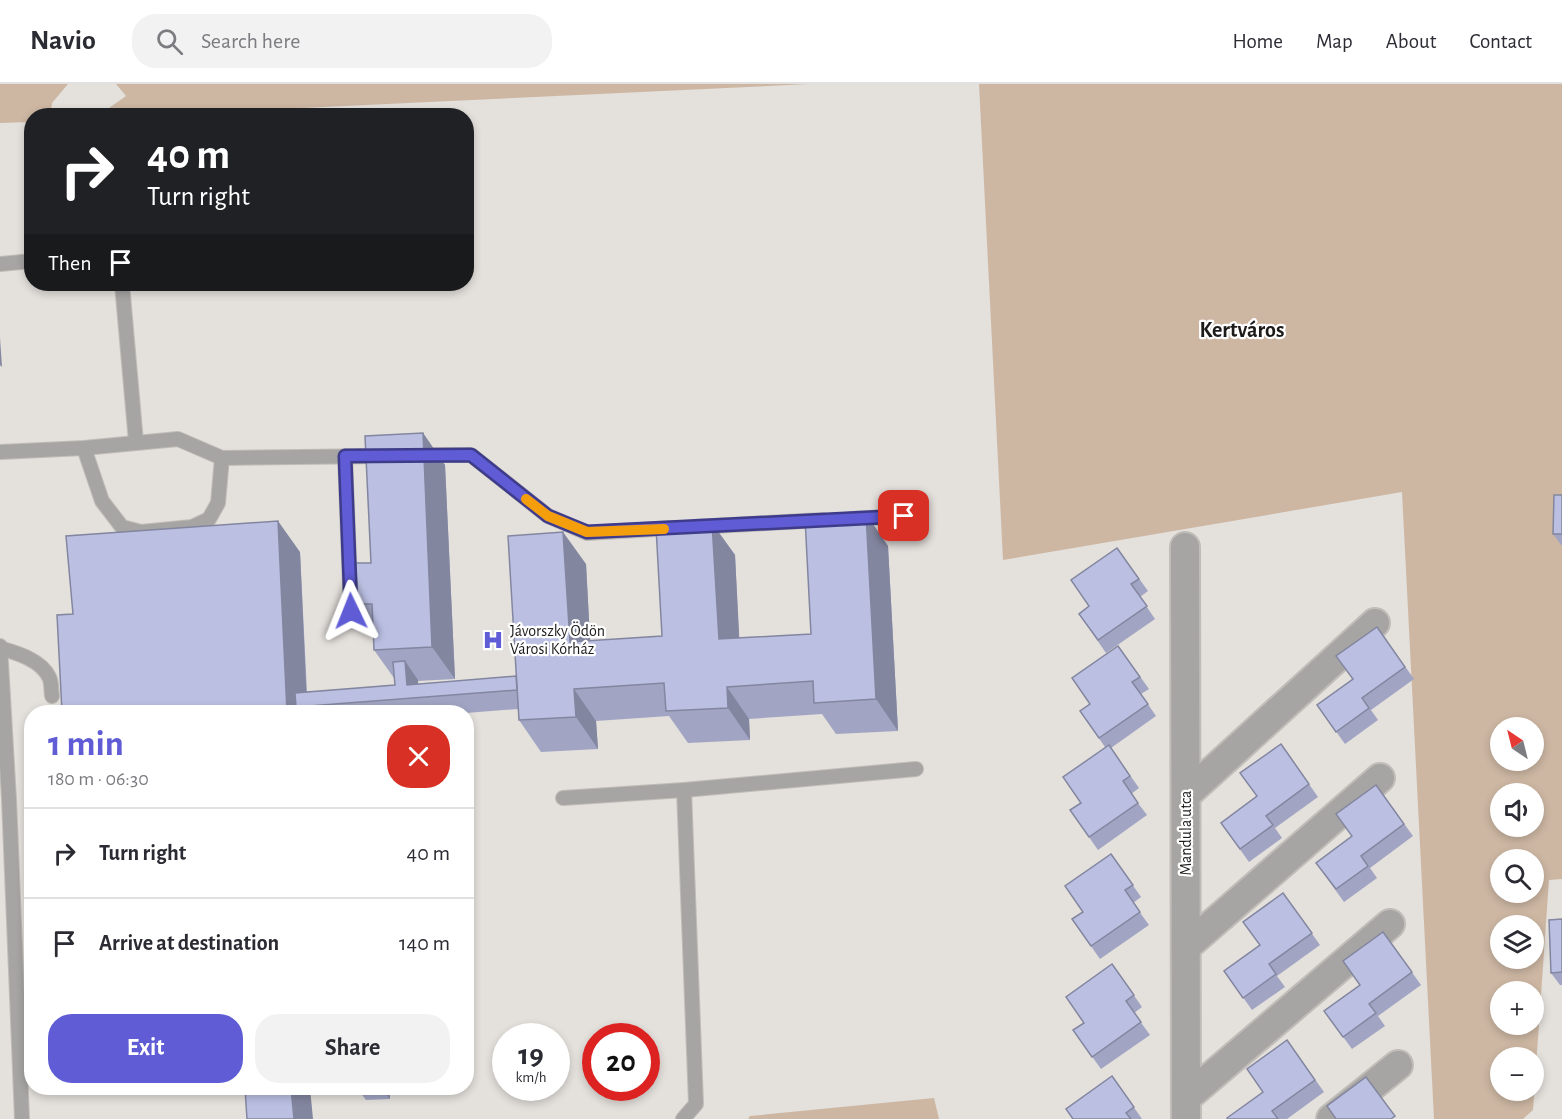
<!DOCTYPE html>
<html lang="en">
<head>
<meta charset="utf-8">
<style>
	:root { --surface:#fff; --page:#f2f2f3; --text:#2b2b33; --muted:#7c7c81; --line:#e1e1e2; --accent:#5f5cd5 }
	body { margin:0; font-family:"Alegreya Sans",sans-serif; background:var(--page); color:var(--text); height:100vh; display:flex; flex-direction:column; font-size:22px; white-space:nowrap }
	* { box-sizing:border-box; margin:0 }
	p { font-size:20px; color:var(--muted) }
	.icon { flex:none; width:33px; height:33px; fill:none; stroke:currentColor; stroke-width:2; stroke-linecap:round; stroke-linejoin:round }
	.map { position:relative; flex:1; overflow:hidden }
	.drawer { position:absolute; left:24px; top:621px; width:450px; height:390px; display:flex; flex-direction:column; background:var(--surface); border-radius:24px; box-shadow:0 3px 9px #0003 }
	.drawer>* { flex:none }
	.guide { position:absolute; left:24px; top:24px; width:450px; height:183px; border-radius:24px; box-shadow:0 3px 9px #0003; background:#202124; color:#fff; overflow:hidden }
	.needle { width:39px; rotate:325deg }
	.buttons { position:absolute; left:1490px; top:633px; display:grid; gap:12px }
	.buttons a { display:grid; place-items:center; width:54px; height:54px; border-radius:50%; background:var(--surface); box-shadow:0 3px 9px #0003; font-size:30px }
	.speed { position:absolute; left:492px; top:939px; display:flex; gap:12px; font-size:30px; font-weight:700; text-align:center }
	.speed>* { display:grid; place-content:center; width:78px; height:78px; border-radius:50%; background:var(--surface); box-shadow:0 3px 9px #0003; line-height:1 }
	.speed small { font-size:15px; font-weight:400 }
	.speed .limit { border:9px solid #d22; background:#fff; color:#111 }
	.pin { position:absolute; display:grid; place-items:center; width:51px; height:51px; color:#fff; margin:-26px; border-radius:12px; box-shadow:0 3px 9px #0006 }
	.me { position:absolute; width:66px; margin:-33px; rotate:358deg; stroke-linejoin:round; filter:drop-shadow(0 0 4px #0008) }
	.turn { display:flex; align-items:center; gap:21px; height:126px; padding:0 24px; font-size:27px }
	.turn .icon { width:78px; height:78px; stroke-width:2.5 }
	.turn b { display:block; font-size:42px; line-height:51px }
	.then { display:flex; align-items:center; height:57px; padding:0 24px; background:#0003; gap:12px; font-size:22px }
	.round { display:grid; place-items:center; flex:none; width:63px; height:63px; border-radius:24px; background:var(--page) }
	.headline { display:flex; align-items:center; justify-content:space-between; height:102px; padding:0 24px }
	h1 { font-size:36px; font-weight:600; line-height:45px; color:var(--accent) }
	.button { display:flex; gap:12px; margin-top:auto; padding:12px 24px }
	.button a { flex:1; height:69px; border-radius:24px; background:var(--accent); color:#fff; font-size:24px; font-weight:600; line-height:69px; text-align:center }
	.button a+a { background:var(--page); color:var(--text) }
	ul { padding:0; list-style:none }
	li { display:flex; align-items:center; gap:18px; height:90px; padding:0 24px; border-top:2px solid var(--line) }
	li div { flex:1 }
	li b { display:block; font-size:22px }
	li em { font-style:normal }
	header { display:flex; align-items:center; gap:36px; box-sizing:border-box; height:84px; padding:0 30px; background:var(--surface); border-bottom:2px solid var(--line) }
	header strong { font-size:28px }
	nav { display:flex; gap:33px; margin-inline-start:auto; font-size:21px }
	.search { width:420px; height:54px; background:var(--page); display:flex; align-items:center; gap:15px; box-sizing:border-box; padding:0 21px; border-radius:24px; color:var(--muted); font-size:22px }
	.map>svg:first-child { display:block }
	.green { fill:#cdb7a3; fill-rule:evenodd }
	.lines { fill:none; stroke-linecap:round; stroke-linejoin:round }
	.service-casing { stroke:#c0bdb9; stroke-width:16 }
	.minor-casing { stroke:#c0bdb9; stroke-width:32 }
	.service { stroke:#a7a5a3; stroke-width:14 }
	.minor { stroke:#a7a5a3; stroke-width:28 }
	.wall { fill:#a1a5c3 }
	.shaded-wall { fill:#83869f }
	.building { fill:#bbc0e3; stroke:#83869f; stroke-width:1.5 }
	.route-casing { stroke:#3e3c8a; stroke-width:15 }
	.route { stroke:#5f5cd5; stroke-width:10 }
	.slow { stroke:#f59e0b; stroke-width:10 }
	.labels { text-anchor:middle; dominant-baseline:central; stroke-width:4.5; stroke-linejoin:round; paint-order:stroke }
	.poi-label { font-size:16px; fill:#1d1b1a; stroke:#fff; text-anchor:start }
	.street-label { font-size:16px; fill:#1d1b1a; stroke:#fff }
	.district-label { font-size:22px; font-weight:bold; fill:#1d1b1a; stroke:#fff }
</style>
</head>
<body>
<header>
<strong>Navio</strong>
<div class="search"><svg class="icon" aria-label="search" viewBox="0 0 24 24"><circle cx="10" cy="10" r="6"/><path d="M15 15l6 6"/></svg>Search here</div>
<nav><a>Home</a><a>Map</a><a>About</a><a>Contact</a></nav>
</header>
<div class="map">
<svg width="1562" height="1035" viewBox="0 0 1562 1035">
	<rect width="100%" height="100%" fill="#e4e0dc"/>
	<!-- green -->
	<g class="green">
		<path d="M0 0H68L52 19 51 28 109 24 126 12 116 0H809L156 31 32 32 31 38 0 39Z"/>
		<path d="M979 0H1562V795L1549 796 1533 1026 1523 1035H1434L1402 408 1003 476ZM1500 644H1533V676H1500ZM1500 710H1533V742H1500ZM1500 776H1533V808H1500ZM1500 842H1533V874H1500ZM1500 908H1533V940H1500ZM1500 974H1533V1006H1500Z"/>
		<path d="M934 1014 939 1035H748L750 1032Z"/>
	</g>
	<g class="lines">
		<!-- service casing -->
		<g class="service-casing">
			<g id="service">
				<path d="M0 180 32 177"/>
				<path d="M122 200 136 358"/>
				<path d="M84 364 102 417 122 443 141 448 192 443 209 435 218 419 222 374"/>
				<path d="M0 368 84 364 178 355 222 374 383 372"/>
				<path d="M421 371H471L548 432 587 449 673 444"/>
				<path d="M345 372 351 527"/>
				<path d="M851 435 904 432"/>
				<path d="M695 443 823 436"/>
				<path d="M0 562 9 715 22 1035"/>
				<path d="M0 564C17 569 41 576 49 593 52 598 51 607 52 612"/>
				<path d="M563 714 684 706 916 685"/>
				<path d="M683 1035 696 1020 684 706"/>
			</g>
		</g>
		<!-- minor casing -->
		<g class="minor-casing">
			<g id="minor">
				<path d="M1185 463 1186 1035"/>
				<path d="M1186 711 1375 539"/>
				<path d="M1186 863 1380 694"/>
				<path d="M1186 1014 1390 840"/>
				<path d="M1331 1035 1398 981"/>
			</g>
		</g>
		<!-- service -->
		<use href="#service" class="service"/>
		<!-- minor -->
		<use href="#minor" class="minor"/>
	</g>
	<!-- wall -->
	<g class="wall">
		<path d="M423 349 445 381 455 595 418 597V600L516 592 586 480 590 557 662 552 712 439 735 471 739 554 811 550 866 430 888 462 898 647 836 650 822 630 749 635 750 656 688 659 669 632 596 637 598 665 541 668 519 636 518 625 466 629 62 628 73 530 300 468 307 608 395 601 394 594 374 566 373 542 358 520 371 479Z"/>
		<path d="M1562 411V462L1553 450Z"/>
		<path d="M1117 464 1148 507 1140 513 1155 535 1106 569 1079 530 1089 522Z"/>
		<path d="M1377 543 1414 595 1371 626 1378 636 1345 660 1317 621 1353 595Z"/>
		<path d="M1118 562 1149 605 1141 610 1156 632 1111 664 1139 704 1131 710 1147 731 1098 766 1070 726 1081 719 1105 663 1080 627 1090 620Z"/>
		<path d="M1281 660 1318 713 1275 744 1282 754 1249 778 1221 739 1257 713Z"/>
		<path d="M1376 701 1413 752 1370 784 1377 794 1344 818 1316 779 1352 753Z"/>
		<path d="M1111 770 1141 813 1133 819 1149 841 1100 875 1072 835 1083 828Z"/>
		<path d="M1283 809 1320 861 1277 892 1285 903 1252 926 1224 887 1259 861Z"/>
		<path d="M1562 835V901H1560L1551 889Z"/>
		<path d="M1383 848 1421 901 1378 932 1385 942 1352 965 1324 927 1360 901Z"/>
		<path d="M1112 880 1142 923 1134 929 1150 951 1101 985 1073 946 1084 939Z"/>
		<path d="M1287 956 1324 1008 1287 1035H1228L1263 1008Z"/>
		<path d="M1112 992 1142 1035H1073Z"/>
		<path d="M357 1004H389L390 1015 366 1016Z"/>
	</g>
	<!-- shaded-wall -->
	<g class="shaded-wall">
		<path d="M0 253V254L2 283 0 281Z"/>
		<path d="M423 349 445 381 455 595 432 563Z"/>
		<path d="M866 430 888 462 898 647 876 615Z"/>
		<path d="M278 437 300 468 307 622 296 623 300 628H287Z"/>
		<path d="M712 439 735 471 741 587 719 555Z"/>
		<path d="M563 448 586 480 592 590 570 558Z"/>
		<path d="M405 577 418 596 419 613 407 601Z"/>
		<path d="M727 603 749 635 750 656 728 624Z"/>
		<path d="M574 605 596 637 598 665 576 633Z"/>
		<path d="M291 1004H310L313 1035H294Z"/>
		<path d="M382 1004H389L390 1015Z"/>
	</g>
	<!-- building -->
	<g class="building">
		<path d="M423 349 432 563 374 566 372 520H358L356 479H371L365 352Z"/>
		<path d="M1554 411H1562V450H1553Z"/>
		<path d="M866 430 876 615 814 619 813 597 727 603 728 624 666 627 664 599 574 605 576 633 519 636 508 452 563 448 570 558 662 552 656 443 712 439 719 555 811 550 805 434Z"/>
		<path d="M278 437 287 628H62L57 531 73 530 66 452Z"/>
		<path d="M1117 464 1139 495 1131 500 1147 522 1098 556 1079 530 1089 522 1071 496Z"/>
		<path d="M1377 543 1405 583 1362 614 1369 624 1336 648 1317 621 1353 595 1336 572Z"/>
		<path d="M1118 562 1140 593 1132 598 1148 620 1099 654 1080 627 1090 620 1072 594Z"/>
		<path d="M405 577 407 601 516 592 517 606 296 623 295 609 395 601 393 578Z"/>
		<path d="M1281 660 1309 700 1266 732 1273 741 1240 765 1221 739 1257 712 1240 689Z"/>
		<path d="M1109 661 1130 692 1123 697 1138 719 1089 753 1070 726 1081 719 1063 693Z"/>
		<path d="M1376 701 1404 740 1361 772 1368 782 1336 805 1316 779 1352 752 1336 730Z"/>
		<path d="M1111 770 1133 801 1125 806 1140 828 1091 862 1072 835 1083 828 1065 802Z"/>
		<path d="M1283 809 1312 849 1269 880 1276 890 1243 914 1224 887 1260 861 1243 838Z"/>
		<path d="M1562 835V888L1551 889 1549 836Z"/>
		<path d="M1383 848 1412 888 1369 920 1376 929 1343 953 1324 927 1360 901 1343 877Z"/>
		<path d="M1112 880 1134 911 1126 917 1141 938 1092 973 1073 946 1084 939 1066 913Z"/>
		<path d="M1287 956 1315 996 1272 1027 1278 1035H1228L1227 1034 1263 1008 1247 985Z"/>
		<path d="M1112 992 1134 1023 1126 1029 1131 1035H1073L1066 1025Z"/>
		<path d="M1366 993 1395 1032 1391 1035H1336L1327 1022Z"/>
		<path d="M245 1004H291L294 1035H247Z"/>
	</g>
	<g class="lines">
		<!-- route casing -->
		<g class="route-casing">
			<path id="route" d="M351 527 345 372 471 371 548 432 587 448 904 432"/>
		</g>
		<!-- route -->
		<use href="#route" class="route"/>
		<!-- slow -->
		<path class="slow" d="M526 415 548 432 587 448 664 445"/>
	</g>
	<!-- icons -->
	<defs>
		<g id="hospital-bare" transform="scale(1.62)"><path d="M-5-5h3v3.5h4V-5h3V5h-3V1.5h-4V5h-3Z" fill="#5f5cd5" stroke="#fff" stroke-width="2.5" paint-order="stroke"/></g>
	</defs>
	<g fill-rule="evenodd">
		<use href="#hospital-bare" x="493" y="556"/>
	</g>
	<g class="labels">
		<!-- poi labels -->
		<g class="poi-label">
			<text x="510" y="547">Jávorszky Ödön<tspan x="510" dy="18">Városi Kórház</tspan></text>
		</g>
		<!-- street labels -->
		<g class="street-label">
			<text transform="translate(1186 749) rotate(-90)">Mandula utca</text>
		</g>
		<!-- district labels -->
		<g class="district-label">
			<text x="1242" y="246">Kertváros</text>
		</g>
	</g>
</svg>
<div class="buttons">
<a><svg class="needle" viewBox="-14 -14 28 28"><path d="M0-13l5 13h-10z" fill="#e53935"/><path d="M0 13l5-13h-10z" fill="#7c7c81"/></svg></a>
<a><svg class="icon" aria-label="sound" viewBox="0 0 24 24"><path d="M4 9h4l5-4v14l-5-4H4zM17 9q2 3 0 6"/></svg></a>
<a><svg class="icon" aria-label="search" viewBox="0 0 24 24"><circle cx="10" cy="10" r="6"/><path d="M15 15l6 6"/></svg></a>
<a><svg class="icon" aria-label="layers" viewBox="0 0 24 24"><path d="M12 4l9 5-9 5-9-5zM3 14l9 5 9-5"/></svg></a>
<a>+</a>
<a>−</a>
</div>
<div class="speed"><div>19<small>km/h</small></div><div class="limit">20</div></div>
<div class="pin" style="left:904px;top:432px;background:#d93025"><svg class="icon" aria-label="arrive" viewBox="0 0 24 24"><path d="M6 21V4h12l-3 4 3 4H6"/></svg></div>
<svg class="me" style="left:351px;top:527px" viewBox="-20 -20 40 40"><path d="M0-17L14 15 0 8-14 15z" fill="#5f5cd5" stroke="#fff" stroke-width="4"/></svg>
<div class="guide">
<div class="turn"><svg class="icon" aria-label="right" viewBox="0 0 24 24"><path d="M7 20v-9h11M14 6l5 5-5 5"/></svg><div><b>40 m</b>Turn right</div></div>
<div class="then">Then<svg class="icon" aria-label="arrive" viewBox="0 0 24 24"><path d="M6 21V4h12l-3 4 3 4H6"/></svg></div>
</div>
<section class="drawer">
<div class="headline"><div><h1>1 min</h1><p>180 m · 06:30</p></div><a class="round" style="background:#d93025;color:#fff"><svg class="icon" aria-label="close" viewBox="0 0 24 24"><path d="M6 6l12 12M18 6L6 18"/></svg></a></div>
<ul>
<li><svg class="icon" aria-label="right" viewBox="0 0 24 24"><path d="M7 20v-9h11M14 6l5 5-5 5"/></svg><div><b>Turn right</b></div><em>40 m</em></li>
<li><svg class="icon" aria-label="arrive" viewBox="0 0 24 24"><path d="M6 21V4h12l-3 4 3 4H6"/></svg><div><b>Arrive at destination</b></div><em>140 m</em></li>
</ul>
<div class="button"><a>Exit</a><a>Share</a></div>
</section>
</div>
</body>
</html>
